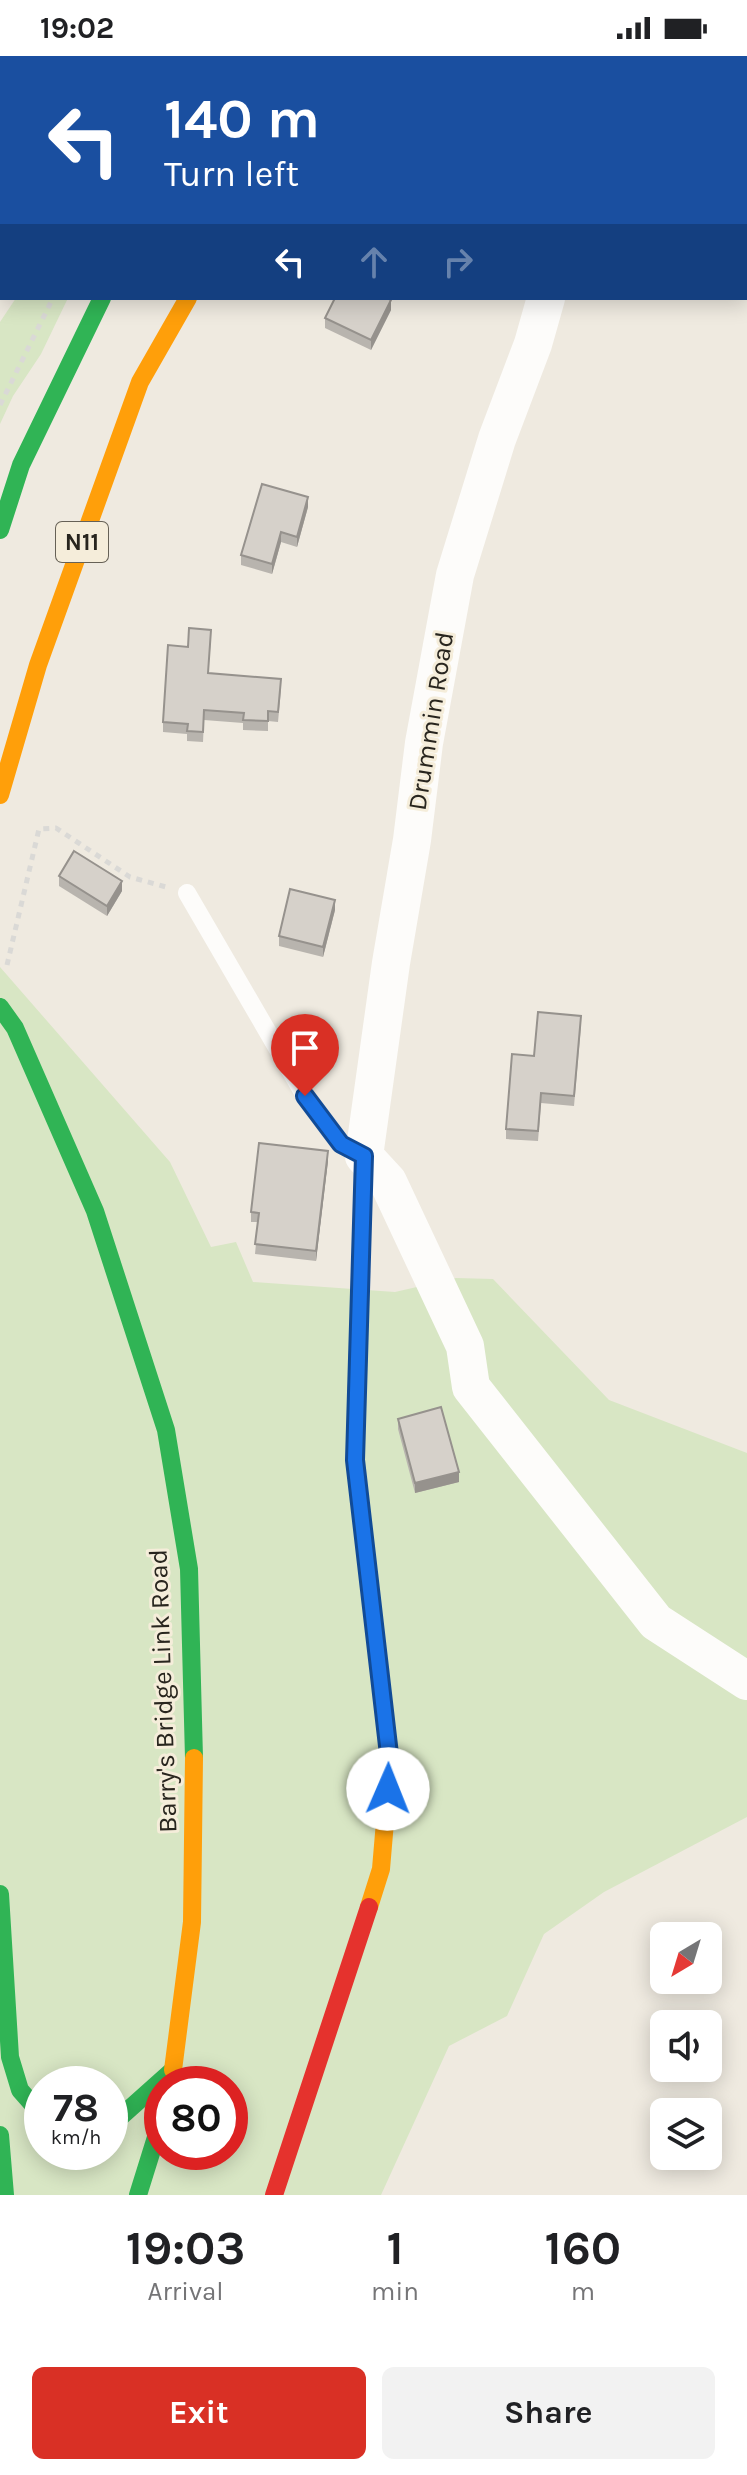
<!DOCTYPE html>
<html lang="en">
<head>
<meta charset="utf-8">
<style>
	:root { --surface:#fff; --page:#f2f2f2; --text:#202124; --muted:#757577; --accent:#d93025 }
	body { margin:0; font-family:Karla,sans-serif; background:var(--page); color:var(--text); height:100vh; display:flex; flex-direction:column; font-size:30px; white-space:nowrap }
	* { box-sizing:border-box; margin:0 }
	p { font-size:26px; color:var(--muted) }
	.icon { flex:none; width:44px; height:44px; fill:none; stroke:currentColor; stroke-width:2; stroke-linecap:round; stroke-linejoin:round }
	.map { position:relative; height:2139px; overflow:hidden }
	.details { display:flex; flex-direction:column; background:var(--surface); flex:1 }
	.details>* { flex:none }
	.guide { position:absolute; left:0px; top:0px; width:748px; height:244px; box-shadow:0 4px 20px #0003; background:#1a4fa0; color:#fff; overflow:hidden }
	.needle { width:52px; rotate:218deg }
	.tools { position:absolute; left:650px; top:1866px; display:grid; gap:16px }
	.tools a { display:grid; place-items:center; width:72px; height:72px; border-radius:12px; background:var(--surface); box-shadow:0 4px 20px #0003; font-size:40px }
	.speed { position:absolute; left:24px; top:2010px; display:flex; gap:16px; font-size:40px; font-weight:700; text-align:center }
	.speed>* { display:grid; place-content:center; width:104px; height:104px; border-radius:50%; background:var(--surface); box-shadow:0 4px 20px #0003; line-height:1 }
	.speed small { font-size:20px; font-weight:400 }
	.speed .limit { border:12px solid #d22; background:#fff; color:#111 }
	.pin { position:absolute; display:grid; place-items:center; width:68px; height:68px; color:#fff; margin:-82px -34px; border-radius:50% 50% 50% 0; rotate:-45deg; box-shadow:0 0 8px #0007 }
	.pin .icon { rotate:45deg }
	.me { position:absolute; width:88px; margin:-44px; rotate:1deg; stroke-linejoin:round; filter:drop-shadow(0 0 6px #0008) }
	.turn { display:flex; align-items:center; gap:28px; height:168px; padding:0 32px; font-size:36px }
	.turn .icon { width:104px; height:104px; stroke-width:2.5 }
	.turn b { display:block; font-size:56px; line-height:68px }
	.lanes { display:flex; align-items:center; height:76px; padding:0 32px; background:#0003; justify-content:center; gap:40px; direction:ltr }
	.lanes .off { opacity:.35 }
	.eta { display:flex; justify-content:space-evenly; align-items:center; height:136px; text-align:center }
	.eta b { font-size:48px; font-weight:700; line-height:56px }
	.cta { display:flex; gap:16px; margin-top:auto; padding:16px 32px }
	.cta a { flex:1; height:92px; border-radius:12px; background:var(--accent); color:#fff; font-size:32px; font-weight:700; line-height:92px; text-align:center }
	.cta a+a { background:var(--page); color:var(--text) }
	.status { display:flex; justify-content:space-between; align-items:center; height:56px; padding:0 40px; background:var(--surface); direction:ltr }
	.status svg { height:22px; fill:currentColor }
	.map>svg:first-child { display:block }
	.green { fill:#d8e6c4; fill-rule:evenodd }
	.lines { fill:none; stroke-linecap:round; stroke-linejoin:round }
	.path { stroke:#dad9d6; stroke-width:5; stroke-dasharray:6 6; stroke-linecap:butt }
	.lane { stroke:#fdfcfa; stroke-width:18 }
	.street { stroke:#fdfcfa; stroke-width:38 }
	.fast { stroke:#30b455; stroke-width:18 }
	.slow { stroke:#ff9f0a; stroke-width:18 }
	.jam { stroke:#e5322d; stroke-width:18 }
	.wall { fill:#b8b4ae }
	.shaded-wall { fill:#96928d }
	.building { fill:#d6d1ca; stroke:#96928d; stroke-width:2 }
	.route-casing { stroke:#114b97; stroke-width:20 }
	.route { stroke:#1a73e8; stroke-width:14 }
	.labels { text-anchor:middle; dominant-baseline:central; stroke-width:6; stroke-linejoin:round; paint-order:stroke }
	.shield { fill:#f5edda; stroke:#666156; stroke-width:2 }
	.shield-label { font-size:24px; font-weight:bold; fill:#28251e }
	.street-label { font-size:26px; fill:#28251e; stroke:#f5edda }
</style>
</head>
<body>
<div class="status"><b>19:02</b><svg viewBox="0 0 49 12"><path d="M0 12V9h3v3zM5 12V6h3v6zM10 12V3h3v9zM15 12V0h3v12zM26 1h20v11H26zM47 4h2v5h-2z"/></svg></div>
<div class="map">
<svg width="747" height="2139" viewBox="0 0 747 2139">
	<rect width="100%" height="100%" fill="#efeae0"/>
	<!-- green -->
	<g class="green">
		<path d="M16 242H68L41 298 13 340 0 368V266Z"/>
		<path d="M0 911 170 1106 211 1191 236 1186 253 1226 395 1236 456 1222 493 1223 609 1344 747 1397V1761L604 1836 544 1878 507 1960 449 1990 381 2139H0ZM42 2028H110V2096H42ZM162 2028H230V2096H162Z"/>
	</g>
	<g class="lines">
		<!-- path -->
		<g class="path">
			<path d="M194 2 195 0"/>
			<path d="M0 349 53 242"/>
			<path d="M7 909 39 773 56 772 130 821 166 831"/>
		</g>
		<!-- lane -->
		<path class="lane" d="M187 837 305 1040 341 1088 364 1100"/>
		<!-- street -->
		<g class="street">
			<path d="M617 2V0"/>
			<path d="M546 242 533 288 497 383 455 519 424 687 412 784 391 907 364 1100 388 1126 465 1290 471 1331 656 1566 747 1625"/>
		</g>
		<!-- fast -->
		<g class="fast">
			<path d="M97 2 98 0"/>
			<path d="M241 2 242 0"/>
			<path d="M0 233 2 229"/>
			<path d="M0 474 21 409 102 242"/>
			<path d="M0 951 15 972 95 1155 166 1374 189 1513 194 1702"/>
			<path d="M0 1838 10 2001 20 2034 42 2059"/>
			<path d="M110 2067 117 2064 173 2014"/>
			<path d="M0 2079 5 2139"/>
			<path d="M138 2139 162 2062"/>
		</g>
		<!-- slow -->
		<g class="slow">
			<path d="M0 739 38 609 140 326 188 242"/>
			<path d="M356 1359 355 1404 390 1707 381 1813 369 1851"/>
			<path d="M173 2014 192 1866 194 1702"/>
		</g>
		<!-- jam -->
		<g class="jam">
			<path d="M337 2 339 0"/>
			<path d="M356 1359 364 1100"/>
			<path d="M274 2139 369 1851"/>
		</g>
	</g>
	<!-- wall -->
	<g class="wall">
		<path d="M391 254 371 294 325 272V262Z"/>
		<path d="M308 451 297 491 281 486 272 518 241 509V499Z"/>
		<path d="M211 584 208 617 281 633 278 666 268 665V675L243 674V667L204 664 203 686 187 685V678L163 676V666L188 591Z"/>
		<path d="M59 820 122 835 107 860 59 830Z"/>
		<path d="M335 854 323 901 279 890V880Z"/>
		<path d="M581 970 574 1050 541 1047 538 1085 506 1083V1073L534 1000Z"/>
		<path d="M328 1105 316 1205 255 1198 258 1166H251V1156Z"/>
		<path d="M398 1363 459 1426 415 1437 398 1373Z"/>
	</g>
	<!-- shaded-wall -->
	<g class="shaded-wall">
		<path d="M391 244V254L371 294V284Z"/>
		<path d="M308 441V451L297 491V481Z"/>
		<path d="M281 476V486L272 518V508Z"/>
		<path d="M122 825V835L107 860V850Z"/>
		<path d="M335 844V854L323 901V891Z"/>
		<path d="M328 1095V1105L316 1205V1195Z"/>
		<path d="M459 1416V1426L415 1437V1427Z"/>
	</g>
	<!-- building -->
	<g class="building">
		<path d="M335 242H387L391 244 371 284 325 262Z"/>
		<path d="M262 428 308 441 297 481 281 476 272 508 241 499Z"/>
		<path d="M189 572 211 574 208 617 281 623 278 656 268 655V665L243 664 244 657 204 654 203 676 187 675 188 668 163 666 168 589 188 591Z"/>
		<path d="M74 795 122 825 107 850 59 820Z"/>
		<path d="M290 833 335 844 323 891 279 880Z"/>
		<path d="M538 956 581 960 574 1040 541 1037 538 1075 506 1073 512 998 534 1000Z"/>
		<path d="M259 1087 328 1095 316 1195 255 1188 259 1157 251 1156Z"/>
		<path d="M441 1351 459 1416 415 1427 398 1363Z"/>
	</g>
	<g class="lines">
		<!-- route casing -->
		<g class="route-casing">
			<path id="route" d="M305 1040 341 1088 364 1100 355 1404 390 1707 388 1733"/>
		</g>
		<!-- route -->
		<use href="#route" class="route"/>
	</g>
	<g class="labels">
		<!-- shield labels -->
		<rect class="shield" x="56" y="466" width="52" height="40" rx="6"/>
		<g class="shield-label">
			<text x="82" y="486">N11</text>
		</g>
		<!-- street labels -->
		<g class="street-label">
			<text transform="translate(431 665) rotate(-81)">Drummin Road</text>
			<text transform="translate(163 1635) rotate(-92)">Barry's Bridge Link Road</text>
		</g>
	</g>
</svg>
<div class="tools">
<a><svg class="needle" viewBox="-14 -14 28 28"><path d="M0-13l5 13h-10z" fill="#e53935"/><path d="M0 13l5-13h-10z" fill="#757577"/></svg></a>
<a><svg class="icon" aria-label="sound" viewBox="0 0 24 24"><path d="M4 9h4l5-4v14l-5-4H4zM17 9q2 3 0 6"/></svg></a>
<a><svg class="icon" aria-label="layers" viewBox="0 0 24 24"><path d="M12 4l9 5-9 5-9-5zM3 14l9 5 9-5"/></svg></a>
</div>
<div class="speed"><div>78<small>km/h</small></div><div class="limit">80</div></div>
<div class="pin" style="left:305px;top:1040px;background:#d93025"><svg class="icon" aria-label="arrive" viewBox="0 0 24 24"><path d="M6 21V4h12l-3 4 3 4H6"/></svg></div>
<svg class="me" style="left:388px;top:1733px" viewBox="-20 -20 40 40"><circle r="19" fill="#fff"/><path d="M0-13L10 11 0 6-10 11z" fill="#1a73e8"/></svg>
<div class="guide">
<div class="turn"><svg class="icon" aria-label="left" viewBox="0 0 24 24"><path d="M17 20v-9H6M10 6l-5 5 5 5"/></svg><div><b>140 m</b>Turn left</div></div>
<div class="lanes"><svg class="icon" aria-label="left" viewBox="0 0 24 24"><path d="M17 20v-9H6M10 6l-5 5 5 5"/></svg><svg class="icon off" aria-label="ahead" viewBox="0 0 24 24"><path d="M12 20V5M6 11l6-6 6 6"/></svg><svg class="icon off" aria-label="right" viewBox="0 0 24 24"><path d="M7 20v-9h11M14 6l5 5-5 5"/></svg></div>
</div>
</div>
<section class="details">
<div class="eta">
<div><b>19:03</b><p>Arrival</p></div>
<div><b>1</b><p>min</p></div>
<div><b>160</b><p>m</p></div>
</div>
<div class="cta"><a>Exit</a><a>Share</a></div>
</section>
</body>
</html>
